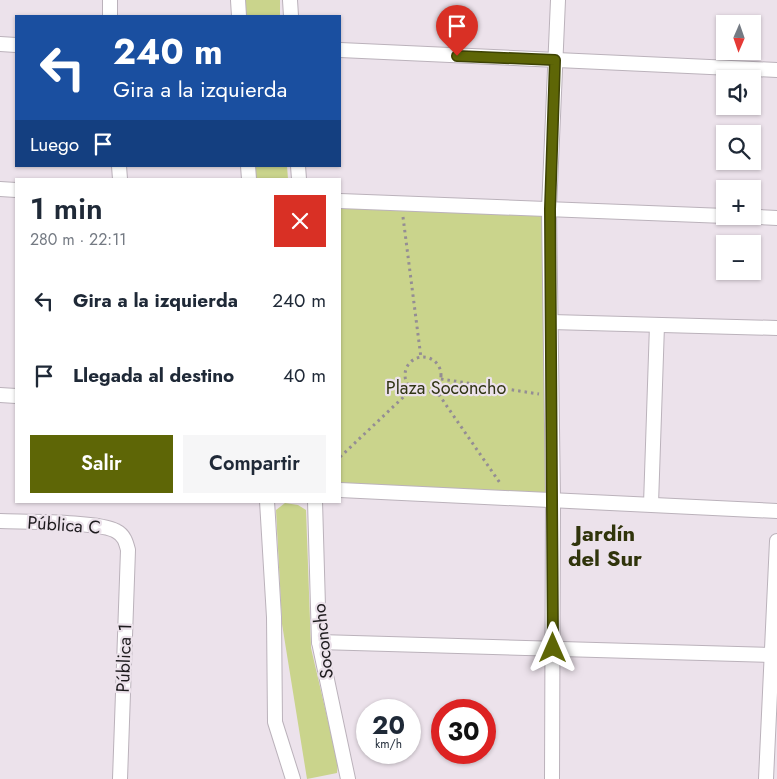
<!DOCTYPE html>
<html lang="es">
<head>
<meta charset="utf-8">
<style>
	:root { --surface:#fff; --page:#f6f6f7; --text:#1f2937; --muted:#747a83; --accent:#5e6606 }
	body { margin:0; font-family:Jost,sans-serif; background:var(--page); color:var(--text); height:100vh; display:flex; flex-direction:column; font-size:19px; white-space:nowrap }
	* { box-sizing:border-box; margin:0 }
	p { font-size:16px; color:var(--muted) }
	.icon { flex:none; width:28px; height:28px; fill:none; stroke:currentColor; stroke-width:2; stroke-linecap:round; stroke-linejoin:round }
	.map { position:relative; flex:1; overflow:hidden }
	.panel { position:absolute; left:15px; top:178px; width:326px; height:325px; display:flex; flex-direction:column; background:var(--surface); border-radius:0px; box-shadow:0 1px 4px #0004 }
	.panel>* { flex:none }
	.guide { position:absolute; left:15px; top:15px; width:326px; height:152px; border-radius:0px; box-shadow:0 1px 4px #0004; background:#1a4fa0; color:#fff; overflow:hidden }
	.needle { width:32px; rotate:182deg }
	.buttons { position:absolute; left:716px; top:15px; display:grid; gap:10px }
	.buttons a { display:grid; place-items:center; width:45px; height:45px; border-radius:0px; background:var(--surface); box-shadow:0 1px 4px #0004; font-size:25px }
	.speed { position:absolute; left:356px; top:699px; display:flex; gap:10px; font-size:25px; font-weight:700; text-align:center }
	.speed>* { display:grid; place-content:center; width:65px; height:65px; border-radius:50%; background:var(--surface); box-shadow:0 1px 4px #0004; line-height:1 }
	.speed small { font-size:12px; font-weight:400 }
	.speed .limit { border:8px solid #d22; background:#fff; color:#111 }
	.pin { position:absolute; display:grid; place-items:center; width:42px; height:42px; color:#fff; margin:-51px -21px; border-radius:50% 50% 50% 0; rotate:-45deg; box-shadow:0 0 5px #0007 }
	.pin .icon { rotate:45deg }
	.me { position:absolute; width:55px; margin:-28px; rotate:0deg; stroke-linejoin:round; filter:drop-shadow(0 0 4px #0008) }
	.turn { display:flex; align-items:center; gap:18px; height:105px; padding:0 15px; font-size:22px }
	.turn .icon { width:65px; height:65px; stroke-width:2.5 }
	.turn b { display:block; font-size:35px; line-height:42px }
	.then { display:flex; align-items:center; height:48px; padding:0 15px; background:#0003; gap:10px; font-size:19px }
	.round { display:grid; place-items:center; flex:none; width:52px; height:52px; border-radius:0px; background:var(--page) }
	.head { display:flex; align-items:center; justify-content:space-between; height:85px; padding:0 15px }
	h1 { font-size:30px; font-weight:600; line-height:38px }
	.action { display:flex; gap:10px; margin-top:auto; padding:10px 15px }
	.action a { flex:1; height:58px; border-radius:0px; background:var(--accent); color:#fff; font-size:20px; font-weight:600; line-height:58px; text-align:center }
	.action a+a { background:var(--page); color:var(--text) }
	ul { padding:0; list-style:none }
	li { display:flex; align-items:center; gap:15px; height:75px; padding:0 15px }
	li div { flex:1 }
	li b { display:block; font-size:19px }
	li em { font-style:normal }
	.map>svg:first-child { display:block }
	.green { fill:#cad48c }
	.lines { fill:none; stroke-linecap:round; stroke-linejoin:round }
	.street-casing { stroke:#bbb2bb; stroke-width:16 }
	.path { stroke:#948d94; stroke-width:3; stroke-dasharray:2.5 4; stroke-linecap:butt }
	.street { stroke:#fff; stroke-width:14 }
	.route-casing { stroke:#3d4204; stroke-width:12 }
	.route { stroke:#5e6606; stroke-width:9 }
	.labels { text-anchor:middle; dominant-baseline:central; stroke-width:4.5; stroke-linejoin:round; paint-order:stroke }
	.park-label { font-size:18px; fill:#303414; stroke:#ece2eb }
	.street-label { font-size:18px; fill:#1e1b1e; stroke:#ece2eb }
	.district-label { font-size:22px; font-weight:bold; fill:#30340b; stroke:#ece2eb }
</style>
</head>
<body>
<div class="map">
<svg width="777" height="779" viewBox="0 0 777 779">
	<rect width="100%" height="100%" fill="#ece2eb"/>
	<!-- green -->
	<g class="green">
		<path d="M241 0H280V16H242Z"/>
		<path d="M252 166H287L288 179H253Z"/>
		<path d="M340 201 549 209 553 500 340 490Z"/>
		<path d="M285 503 298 505 306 510 311 648 338 764 337 773 307 779 282 624 276 510Z"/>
	</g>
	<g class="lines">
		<!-- street casing -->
		<g class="street-casing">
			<g id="street">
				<path d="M110 0V16"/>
				<path d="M238 0 239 16"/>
				<path d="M290 0 291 16"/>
				<path d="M0 44 16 45"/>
				<path d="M340 50 777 70"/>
				<path d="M119 166 120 179"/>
				<path d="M248 166 249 179"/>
				<path d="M298 166 299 179"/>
				<path d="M0 189 16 190"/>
				<path d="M340 201 725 216"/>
				<path d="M739 216 777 218"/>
				<path d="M551 322 777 328"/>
				<path d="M0 395 16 396"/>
				<path d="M340 490 777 511"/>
				<path d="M267 501 274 617 275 722 293 779"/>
				<path d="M315 501 319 642 348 779"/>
				<path d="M651 504 657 325"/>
				<path d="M0 521C24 522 99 521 116 531 124 535 126 542 128 550L120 779"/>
				<path d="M319 642 772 655"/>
				<path d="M552 779 553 500 549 209 558 0"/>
				<path d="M766 779 777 541"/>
			</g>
		</g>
		<!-- path -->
		<g class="path">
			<path d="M403 217 421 358"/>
			<circle cx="423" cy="375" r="18"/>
			<path d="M441 379 539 394"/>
			<path d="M435 389 500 483"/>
			<path d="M340 457 412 389"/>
		</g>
		<!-- street -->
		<use href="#street" class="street"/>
	</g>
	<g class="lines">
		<!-- route casing -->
		<g class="route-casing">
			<path id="route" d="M457 56 555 60 550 209 553 648"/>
		</g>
		<!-- route -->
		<use href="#route" class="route"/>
	</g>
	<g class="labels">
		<!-- park labels -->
		<g class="park-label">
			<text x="446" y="388">Plaza Soconcho</text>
		</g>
		<!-- street labels -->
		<g class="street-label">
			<text transform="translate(64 525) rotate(4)">Pública C</text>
			<text transform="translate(323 641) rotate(-96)">Soconcho</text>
			<text transform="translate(124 658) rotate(-88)">Pública 1</text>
		</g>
		<!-- district labels -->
		<g class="district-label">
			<text x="605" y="533">Jardín<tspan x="605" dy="25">del Sur</tspan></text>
		</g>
	</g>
</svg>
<div class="buttons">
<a><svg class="needle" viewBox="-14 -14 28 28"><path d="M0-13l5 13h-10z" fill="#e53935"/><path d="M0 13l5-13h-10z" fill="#747a83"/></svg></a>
<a><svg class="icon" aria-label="sound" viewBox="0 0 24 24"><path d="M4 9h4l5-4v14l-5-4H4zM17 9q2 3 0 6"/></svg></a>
<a><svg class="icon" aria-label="search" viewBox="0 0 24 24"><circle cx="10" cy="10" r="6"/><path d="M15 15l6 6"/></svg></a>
<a>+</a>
<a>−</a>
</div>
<div class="speed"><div>20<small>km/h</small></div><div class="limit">30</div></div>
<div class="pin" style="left:457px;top:56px;background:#d93025"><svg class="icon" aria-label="arrive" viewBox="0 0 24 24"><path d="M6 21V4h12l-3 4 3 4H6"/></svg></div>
<svg class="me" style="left:553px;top:648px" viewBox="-20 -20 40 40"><path d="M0-17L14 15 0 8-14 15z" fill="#5e6606" stroke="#fff" stroke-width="4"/></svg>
<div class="guide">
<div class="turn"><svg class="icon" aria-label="left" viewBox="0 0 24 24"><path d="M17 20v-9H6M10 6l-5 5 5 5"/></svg><div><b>240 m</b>Gira a la izquierda</div></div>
<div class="then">Luego<svg class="icon" aria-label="arrive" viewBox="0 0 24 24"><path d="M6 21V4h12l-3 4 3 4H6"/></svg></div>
</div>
<section class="panel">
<div class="head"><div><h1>1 min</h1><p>280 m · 22:11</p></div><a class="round" style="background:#d93025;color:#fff"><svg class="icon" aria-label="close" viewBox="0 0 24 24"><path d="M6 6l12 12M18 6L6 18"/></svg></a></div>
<ul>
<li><svg class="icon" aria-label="left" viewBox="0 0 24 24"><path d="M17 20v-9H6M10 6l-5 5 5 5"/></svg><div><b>Gira a la izquierda</b></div><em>240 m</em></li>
<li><svg class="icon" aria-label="arrive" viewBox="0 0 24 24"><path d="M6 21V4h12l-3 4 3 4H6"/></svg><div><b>Llegada al destino</b></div><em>40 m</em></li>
</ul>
<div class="action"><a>Salir</a><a>Compartir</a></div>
</section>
</div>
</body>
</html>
